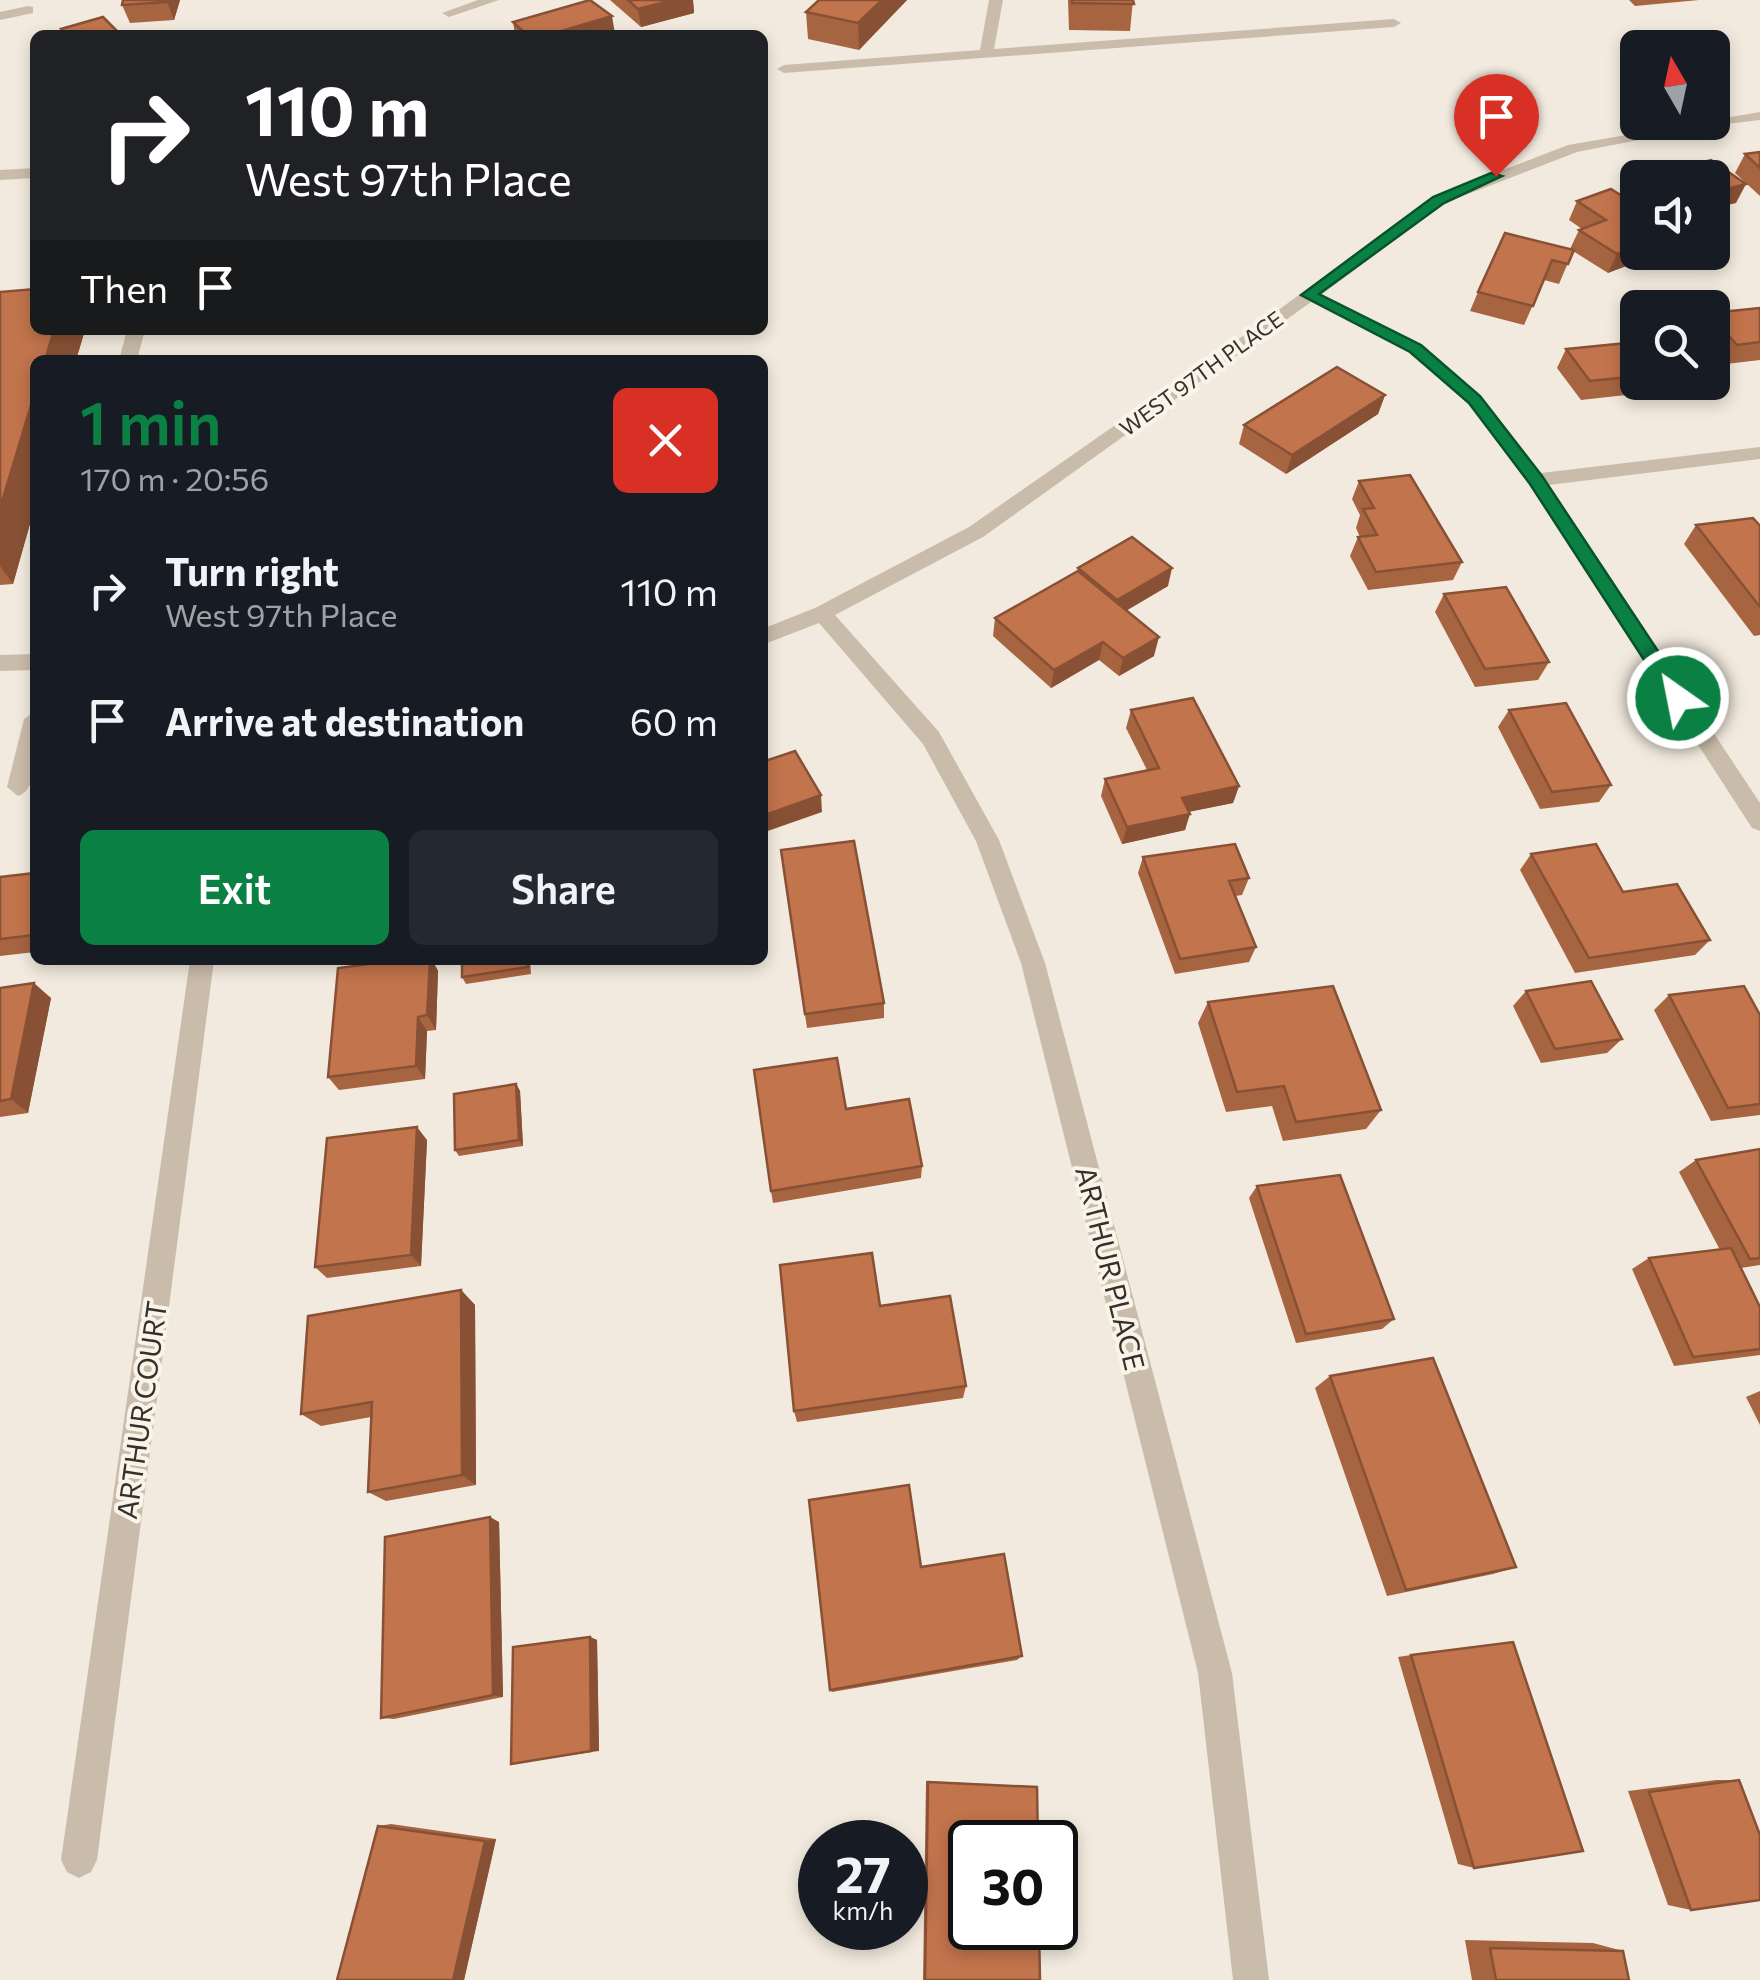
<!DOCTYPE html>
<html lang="en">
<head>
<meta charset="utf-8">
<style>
	:root { --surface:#171b24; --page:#242831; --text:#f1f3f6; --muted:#9ea1a6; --accent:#0b8043 }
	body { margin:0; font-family:Commissioner,sans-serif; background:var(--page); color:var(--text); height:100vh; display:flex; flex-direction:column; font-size:38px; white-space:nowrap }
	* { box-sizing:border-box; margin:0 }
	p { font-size:32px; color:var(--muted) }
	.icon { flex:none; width:55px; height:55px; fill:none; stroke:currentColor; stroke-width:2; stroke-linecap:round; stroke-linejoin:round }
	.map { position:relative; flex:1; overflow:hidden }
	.drawer { position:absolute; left:30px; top:355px; width:738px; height:610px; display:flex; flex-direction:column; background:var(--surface); border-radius:15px; box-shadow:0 5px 15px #0003 }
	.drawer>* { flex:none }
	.hud { position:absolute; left:30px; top:30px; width:738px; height:305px; border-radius:15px; box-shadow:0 5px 15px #0003; background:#202124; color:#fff; overflow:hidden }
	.needle { width:65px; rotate:351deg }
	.buttons { position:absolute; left:1620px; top:30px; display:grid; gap:20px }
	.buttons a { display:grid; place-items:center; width:110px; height:110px; border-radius:15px; background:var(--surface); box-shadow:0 5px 15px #0003; font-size:50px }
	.speed { position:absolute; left:798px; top:1820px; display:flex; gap:20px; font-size:50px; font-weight:700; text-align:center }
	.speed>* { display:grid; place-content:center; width:130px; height:130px; border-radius:50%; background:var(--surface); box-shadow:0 5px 15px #0003; line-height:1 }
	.speed small { font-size:25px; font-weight:400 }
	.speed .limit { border:5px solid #111; border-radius:15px; background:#fff; color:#111 }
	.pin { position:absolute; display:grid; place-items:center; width:85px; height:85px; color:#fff; margin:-102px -42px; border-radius:50% 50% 50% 0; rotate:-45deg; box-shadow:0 0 10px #0007 }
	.pin .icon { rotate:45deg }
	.me { position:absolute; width:110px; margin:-55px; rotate:327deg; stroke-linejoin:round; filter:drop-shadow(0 0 8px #0008) }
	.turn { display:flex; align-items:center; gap:35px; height:210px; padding:0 50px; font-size:45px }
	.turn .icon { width:130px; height:130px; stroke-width:2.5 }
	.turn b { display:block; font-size:70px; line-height:85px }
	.then { display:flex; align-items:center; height:95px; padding:0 50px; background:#0003; gap:20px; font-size:38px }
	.round { display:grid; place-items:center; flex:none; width:105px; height:105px; border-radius:15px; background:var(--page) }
	.overview { display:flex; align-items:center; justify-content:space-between; height:170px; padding:0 50px }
	h1 { font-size:60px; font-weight:600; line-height:75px; color:var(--accent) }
	.cta { display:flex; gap:20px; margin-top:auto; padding:20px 50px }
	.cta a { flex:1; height:115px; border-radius:15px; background:var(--accent); color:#fff; font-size:40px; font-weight:600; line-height:115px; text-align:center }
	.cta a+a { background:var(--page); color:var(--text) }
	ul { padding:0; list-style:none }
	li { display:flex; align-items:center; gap:30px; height:130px; padding:0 50px }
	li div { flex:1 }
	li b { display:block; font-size:38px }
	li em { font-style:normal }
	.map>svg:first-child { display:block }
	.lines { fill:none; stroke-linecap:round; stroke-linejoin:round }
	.minor { fill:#cabcaa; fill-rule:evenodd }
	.wall { fill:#a76441 }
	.shaded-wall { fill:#885135 }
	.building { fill:#c2744c; stroke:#885135; stroke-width:2.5 }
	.route { fill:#0b8043; stroke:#07532c; stroke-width:2.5 }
	.labels { text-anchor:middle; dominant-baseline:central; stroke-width:8; stroke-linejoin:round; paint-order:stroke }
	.far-street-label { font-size:22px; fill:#372f29; stroke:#f9f4ea }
	.street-label { font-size:28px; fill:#372f29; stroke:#f9f4ea }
</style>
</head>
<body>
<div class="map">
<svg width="1760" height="1980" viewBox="0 0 1760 1980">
	<rect width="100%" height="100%" fill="#f2eade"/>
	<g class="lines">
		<!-- minor -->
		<g class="minor">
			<path d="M478 0H499L449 17 442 13Z"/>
			<path d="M989 0H1003L994 49 1394 19 1401 23 1394 27 784 73 777 69 784 65 980 50Z"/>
			<path d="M28 6 33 7V13L0 20V12Z"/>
			<path d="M1760 112V120L1710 126 1577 152 1445 203 1321 295 1421 344 1480 396 1541 473 1760 447V459L1549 485 1760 803V831L1752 828 1529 484 1468 404 1409 352 1311 302 983 537 835 615 939 732 999 840 1045 963 1232 1673 1269 1980H1233L1198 1673 1021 963 976 841 923 744 819 623 762 645V629L815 608 969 527 1236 341 1433 197 1568 145Z"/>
			<path d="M35 168V178L0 180V170Z"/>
			<path d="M127 330H145L137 360H119Z"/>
			<path d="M35 654V670L0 671V655Z"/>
			<path d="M35 711C35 732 43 788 18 796L7 787 24 719Z"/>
			<path d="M190 960H214L97 1860 91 1872 79 1878 67 1872 61 1860Z"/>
		</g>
	</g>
	<!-- wall -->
	<g class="wall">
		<path d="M123 0H180L174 20 130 23 122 5Z"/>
		<path d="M610 0H693L694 13 641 27Z"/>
		<path d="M819 0H907L859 50 808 39 806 12Z"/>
		<path d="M1068 0H1133L1130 31 1069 30Z"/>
		<path d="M1629 0H1699L1635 6Z"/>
		<path d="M513 22 615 34 515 35Z"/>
		<path d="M1760 152V196L1735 173 1745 154Z"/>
		<path d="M1611 189 1638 252 1608 273 1573 251 1559 284 1544 280 1524 325 1470 311 1478 292 1570 249 1579 230 1582 229 1569 220 1577 201Z"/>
		<path d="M0 292 35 330H85L76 360H35V506L13 584 0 585Z"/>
		<path d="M1760 308V360L1726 364 1712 348V313Z"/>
		<path d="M1638 342V382H1701L1698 387 1581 400 1557 368 1566 349Z"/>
		<path d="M1385 395 1378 414 1286 474 1239 444 1244 425Z"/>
		<path d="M1359 481 1462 562 1453 580 1368 590 1350 556 1358 537H1360L1356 528 1360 515 1352 499Z"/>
		<path d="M1696 525 1760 526V635L1754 636 1684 544Z"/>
		<path d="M1078 568 1168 586 1126 611 1154 656 1119 676 1099 660 1051 688 993 636 995 618 1077 572Z"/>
		<path d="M1444 594 1549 662 1538 680 1475 687 1435 612Z"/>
		<path d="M1131 710 1239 786 1233 803 1189 812 1185 830 1122 844 1101 796 1105 779 1147 770 1126 728Z"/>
		<path d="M1509 710 1611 785 1599 802 1540 809 1498 727Z"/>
		<path d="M1531 854 1623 892 1710 940 1695 955 1575 973 1520 870Z"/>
		<path d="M1143 857 1249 878 1242 895 1235 896 1256 947 1249 962 1175 974 1138 873Z"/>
		<path d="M783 866 884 1003V1018L807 1028Z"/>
		<path d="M35 873V952L0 956V877Z"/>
		<path d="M400 960H432L438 971 436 1030 427 1031 425 1079 339 1090 328 1077Z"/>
		<path d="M530 960 531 974 466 984 462 977Z"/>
		<path d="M0 988 51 998 28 1113 0 1117Z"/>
		<path d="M1526 991 1622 1039 1607 1053 1541 1063 1513 1006Z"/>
		<path d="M1669 995 1760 1015V1115L1711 1121 1654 1010Z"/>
		<path d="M1208 1002 1381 1110 1366 1129 1283 1141 1272 1106 1226 1112 1198 1023Z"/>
		<path d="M516 1084 520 1091 523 1146 459 1156 455 1150Z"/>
		<path d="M846 1109 922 1166 921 1178 773 1203 771 1191Z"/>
		<path d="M427 1140 421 1266 327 1278 315 1267Z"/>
		<path d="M1760 1149V1265L1741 1268 1760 1307V1355L1674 1366 1632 1269 1649 1258 1720 1250 1679 1172 1696 1160Z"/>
		<path d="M1257 1186 1394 1319 1382 1329 1296 1343 1249 1198Z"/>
		<path d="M461 1290 475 1305 476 1485 386 1501 368 1492 371 1417 321 1426 301 1414Z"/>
		<path d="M880 1306 966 1386 963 1398 797 1422 794 1411Z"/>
		<path d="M1330 1376 1516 1567 1493 1574 1387 1596 1315 1388Z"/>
		<path d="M1760 1391V1425L1746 1397Z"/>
		<path d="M499 1522 503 1697 394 1719 381 1718Z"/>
		<path d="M921 1567 1022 1656 1017 1660 832 1692 830 1690Z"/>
		<path d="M590 1637 597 1640 599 1751 511 1764Z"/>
		<path d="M1411 1655 1474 1868 1458 1864 1398 1657Z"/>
		<path d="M1716 1780H1739L1691 1910 1668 1905 1628 1791Z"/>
		<path d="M926 1781 1037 1787 1040 1980H923Z"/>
		<path d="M391 1824 496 1839 464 1980 378 1826Z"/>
		<path d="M1465 1940 1593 1943 1623 1951 1629 1980H1472Z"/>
	</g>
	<!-- shaded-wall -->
	<g class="shaded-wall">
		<path d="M167 0H180L174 20 167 2Z"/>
		<path d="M673 0H693L694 13 641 27 638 9Z"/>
		<path d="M882 0H907L859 50 858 23Z"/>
		<path d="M612 16 615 34 612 35H548Z"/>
		<path d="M1746 184 1736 203 1712 209V193Z"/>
		<path d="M1638 247V252H1664L1608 273 1617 254Z"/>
		<path d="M54 330H85L76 360H45Z"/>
		<path d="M35 392V506L13 584 0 566V508Z"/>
		<path d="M1385 395 1378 414 1286 474 1292 455Z"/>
		<path d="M1172 568 1168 586 1113 618 1117 600Z"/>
		<path d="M1159 637 1154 656 1119 676 1123 658Z"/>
		<path d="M1103 642 1099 660 1051 688 1054 670Z"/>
		<path d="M1239 786 1233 803 1176 814 1182 798Z"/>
		<path d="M821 795 822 812 762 833V816Z"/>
		<path d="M1190 814 1185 830 1122 844 1127 827Z"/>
		<path d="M430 960H432L438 971 436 1030 427 1015Z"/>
		<path d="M34 983 51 998 28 1113 11 1099Z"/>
		<path d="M418 1017 427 1031 425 1079 416 1066Z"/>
		<path d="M516 1084 520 1091 523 1146 519 1140Z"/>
		<path d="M417 1127 427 1140 421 1266 411 1255Z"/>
		<path d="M461 1290 475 1305 476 1485 462 1475Z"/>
		<path d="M490 1517 499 1522 503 1697 493 1695Z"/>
		<path d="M590 1637 597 1640 599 1751H591Z"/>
		<path d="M496 1839 464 1980H453L485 1841Z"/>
	</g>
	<!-- building -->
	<g class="building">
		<path d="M123 0H167V2L122 5Z"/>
		<path d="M590 0 612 16 548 35H527L513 22Z"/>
		<path d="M628 0H673L638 9Z"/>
		<path d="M819 0H882L858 23 806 12Z"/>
		<path d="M1072 0H1133L1134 4 1072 3Z"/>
		<path d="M103 17 121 35H66L61 29Z"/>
		<path d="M1760 152V168L1745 154Z"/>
		<path d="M1711 160 1746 184 1712 193V178L1646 177Z"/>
		<path d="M1611 189 1638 206V247L1617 254 1579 230 1606 220 1577 201Z"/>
		<path d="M1505 233 1574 250 1568 264 1552 260 1533 306 1478 292Z"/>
		<path d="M35 289V330H54L45 360H35V392L0 508V292Z"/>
		<path d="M1760 308V342L1737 345 1712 317V313Z"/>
		<path d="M1638 342V376L1590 381 1566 349Z"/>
		<path d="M1337 367 1385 395 1292 455 1244 425Z"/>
		<path d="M1410 475 1462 562 1376 572 1358 537 1377 535 1363 509 1374 508 1359 481Z"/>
		<path d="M1753 518 1760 526V607L1696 525Z"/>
		<path d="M1132 537 1172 568 1117 600 1078 568Z"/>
		<path d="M1078 571 1159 637 1123 658 1103 642 1054 670 995 618Z"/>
		<path d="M1506 587 1549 662 1485 669 1444 594Z"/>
		<path d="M1193 698 1239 786 1182 798 1190 814 1127 827 1105 779 1159 768 1131 710Z"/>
		<path d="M1566 703 1611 785 1552 792 1509 710Z"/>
		<path d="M795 751 821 795 762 816V762Z"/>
		<path d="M854 841 884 1003 805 1014 781 850Z"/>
		<path d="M1235 844 1249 878 1229 881 1256 947 1180 959 1143 857Z"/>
		<path d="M1596 844 1623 892 1677 884 1710 940 1589 958 1531 854Z"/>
		<path d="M35 873V935L0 939V877Z"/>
		<path d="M400 960H430L427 1015 418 1017 416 1066 328 1077 338 968Z"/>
		<path d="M462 960H527L528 967 462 977Z"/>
		<path d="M1591 981 1622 1039 1555 1049 1526 991Z"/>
		<path d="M34 983 11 1099 0 1101V988Z"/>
		<path d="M1333 986 1381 1110 1296 1122 1284 1086 1237 1092 1208 1002Z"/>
		<path d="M1744 986 1760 1015V1104L1728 1108 1669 995Z"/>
		<path d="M837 1058 846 1109 909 1099 922 1166 771 1191 754 1070Z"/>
		<path d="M516 1084 519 1140 455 1150 454 1094Z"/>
		<path d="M417 1127 411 1255 315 1267 327 1138Z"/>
		<path d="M1760 1149V1258L1750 1259 1696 1160Z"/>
		<path d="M1340 1175 1394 1319 1306 1334 1257 1186Z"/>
		<path d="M1731 1248 1760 1307V1349L1693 1357 1649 1258Z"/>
		<path d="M872 1253 880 1306 950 1296 966 1386 794 1411 780 1265Z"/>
		<path d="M461 1290 462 1475 368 1492 372 1402 301 1414 308 1316Z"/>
		<path d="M1433 1358 1516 1567 1406 1590 1330 1376Z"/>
		<path d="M909 1485 921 1567 1004 1554 1022 1656 830 1690 809 1500Z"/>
		<path d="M490 1517 493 1695 381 1718 385 1537Z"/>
		<path d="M590 1637 591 1751 511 1764 513 1647Z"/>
		<path d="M1513 1642 1583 1851 1474 1868 1411 1655Z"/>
		<path d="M1739 1780 1760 1835V1900L1691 1910 1649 1792Z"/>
		<path d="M928 1782 1037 1787 1038 1842H970V1928H1039L1040 1980H925Z"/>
		<path d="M378 1826 485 1841 453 1980H337Z"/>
		<path d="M1490 1948 1623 1951 1629 1980H1496Z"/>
	</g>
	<!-- route -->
	<path class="route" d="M1491 173 1502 176 1444 203 1319 294 1421 345 1480 396 1542 476 1685 692V703H1672L1530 484 1469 403 1410 352 1301 295 1433 197Z"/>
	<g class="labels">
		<!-- far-street labels -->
		<g class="far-street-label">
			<text transform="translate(1201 373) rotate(-36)">WEST 97TH PLACE</text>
		</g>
		<!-- street labels -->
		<g class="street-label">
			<text transform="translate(1111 1268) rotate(76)">ARTHUR PLACE</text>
			<text transform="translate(141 1410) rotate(-82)">ARTHUR COURT</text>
		</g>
	</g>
</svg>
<div class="buttons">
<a><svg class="needle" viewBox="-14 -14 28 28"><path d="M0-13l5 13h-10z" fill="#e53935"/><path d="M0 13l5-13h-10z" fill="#9ea1a6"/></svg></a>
<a><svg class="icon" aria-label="sound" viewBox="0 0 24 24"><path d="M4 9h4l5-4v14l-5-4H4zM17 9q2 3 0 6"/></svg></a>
<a><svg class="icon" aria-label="search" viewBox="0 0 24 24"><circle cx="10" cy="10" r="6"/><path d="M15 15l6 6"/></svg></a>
</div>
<div class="speed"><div>27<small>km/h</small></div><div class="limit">30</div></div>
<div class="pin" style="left:1496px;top:176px;background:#d93025"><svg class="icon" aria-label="arrive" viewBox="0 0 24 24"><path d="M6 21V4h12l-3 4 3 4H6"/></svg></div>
<svg class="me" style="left:1678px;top:698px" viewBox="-20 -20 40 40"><circle r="17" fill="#0b8043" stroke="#fff" stroke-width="3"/><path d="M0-11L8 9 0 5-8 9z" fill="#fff"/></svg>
<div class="hud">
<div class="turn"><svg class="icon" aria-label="right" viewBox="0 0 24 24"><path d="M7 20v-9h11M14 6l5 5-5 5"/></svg><div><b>110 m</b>West 97th Place</div></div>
<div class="then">Then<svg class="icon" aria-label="arrive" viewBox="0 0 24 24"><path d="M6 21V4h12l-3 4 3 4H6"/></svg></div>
</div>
<section class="drawer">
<div class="overview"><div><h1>1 min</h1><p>170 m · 20:56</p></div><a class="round" style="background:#d93025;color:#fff"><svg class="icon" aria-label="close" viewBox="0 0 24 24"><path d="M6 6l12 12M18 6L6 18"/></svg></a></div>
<ul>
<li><svg class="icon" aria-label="right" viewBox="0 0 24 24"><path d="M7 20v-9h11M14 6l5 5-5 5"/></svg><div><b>Turn right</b><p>West 97th Place</p></div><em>110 m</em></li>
<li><svg class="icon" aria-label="arrive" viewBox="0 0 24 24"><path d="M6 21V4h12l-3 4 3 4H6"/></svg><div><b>Arrive at destination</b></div><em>60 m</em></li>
</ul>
<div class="cta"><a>Exit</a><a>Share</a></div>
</section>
</div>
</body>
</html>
